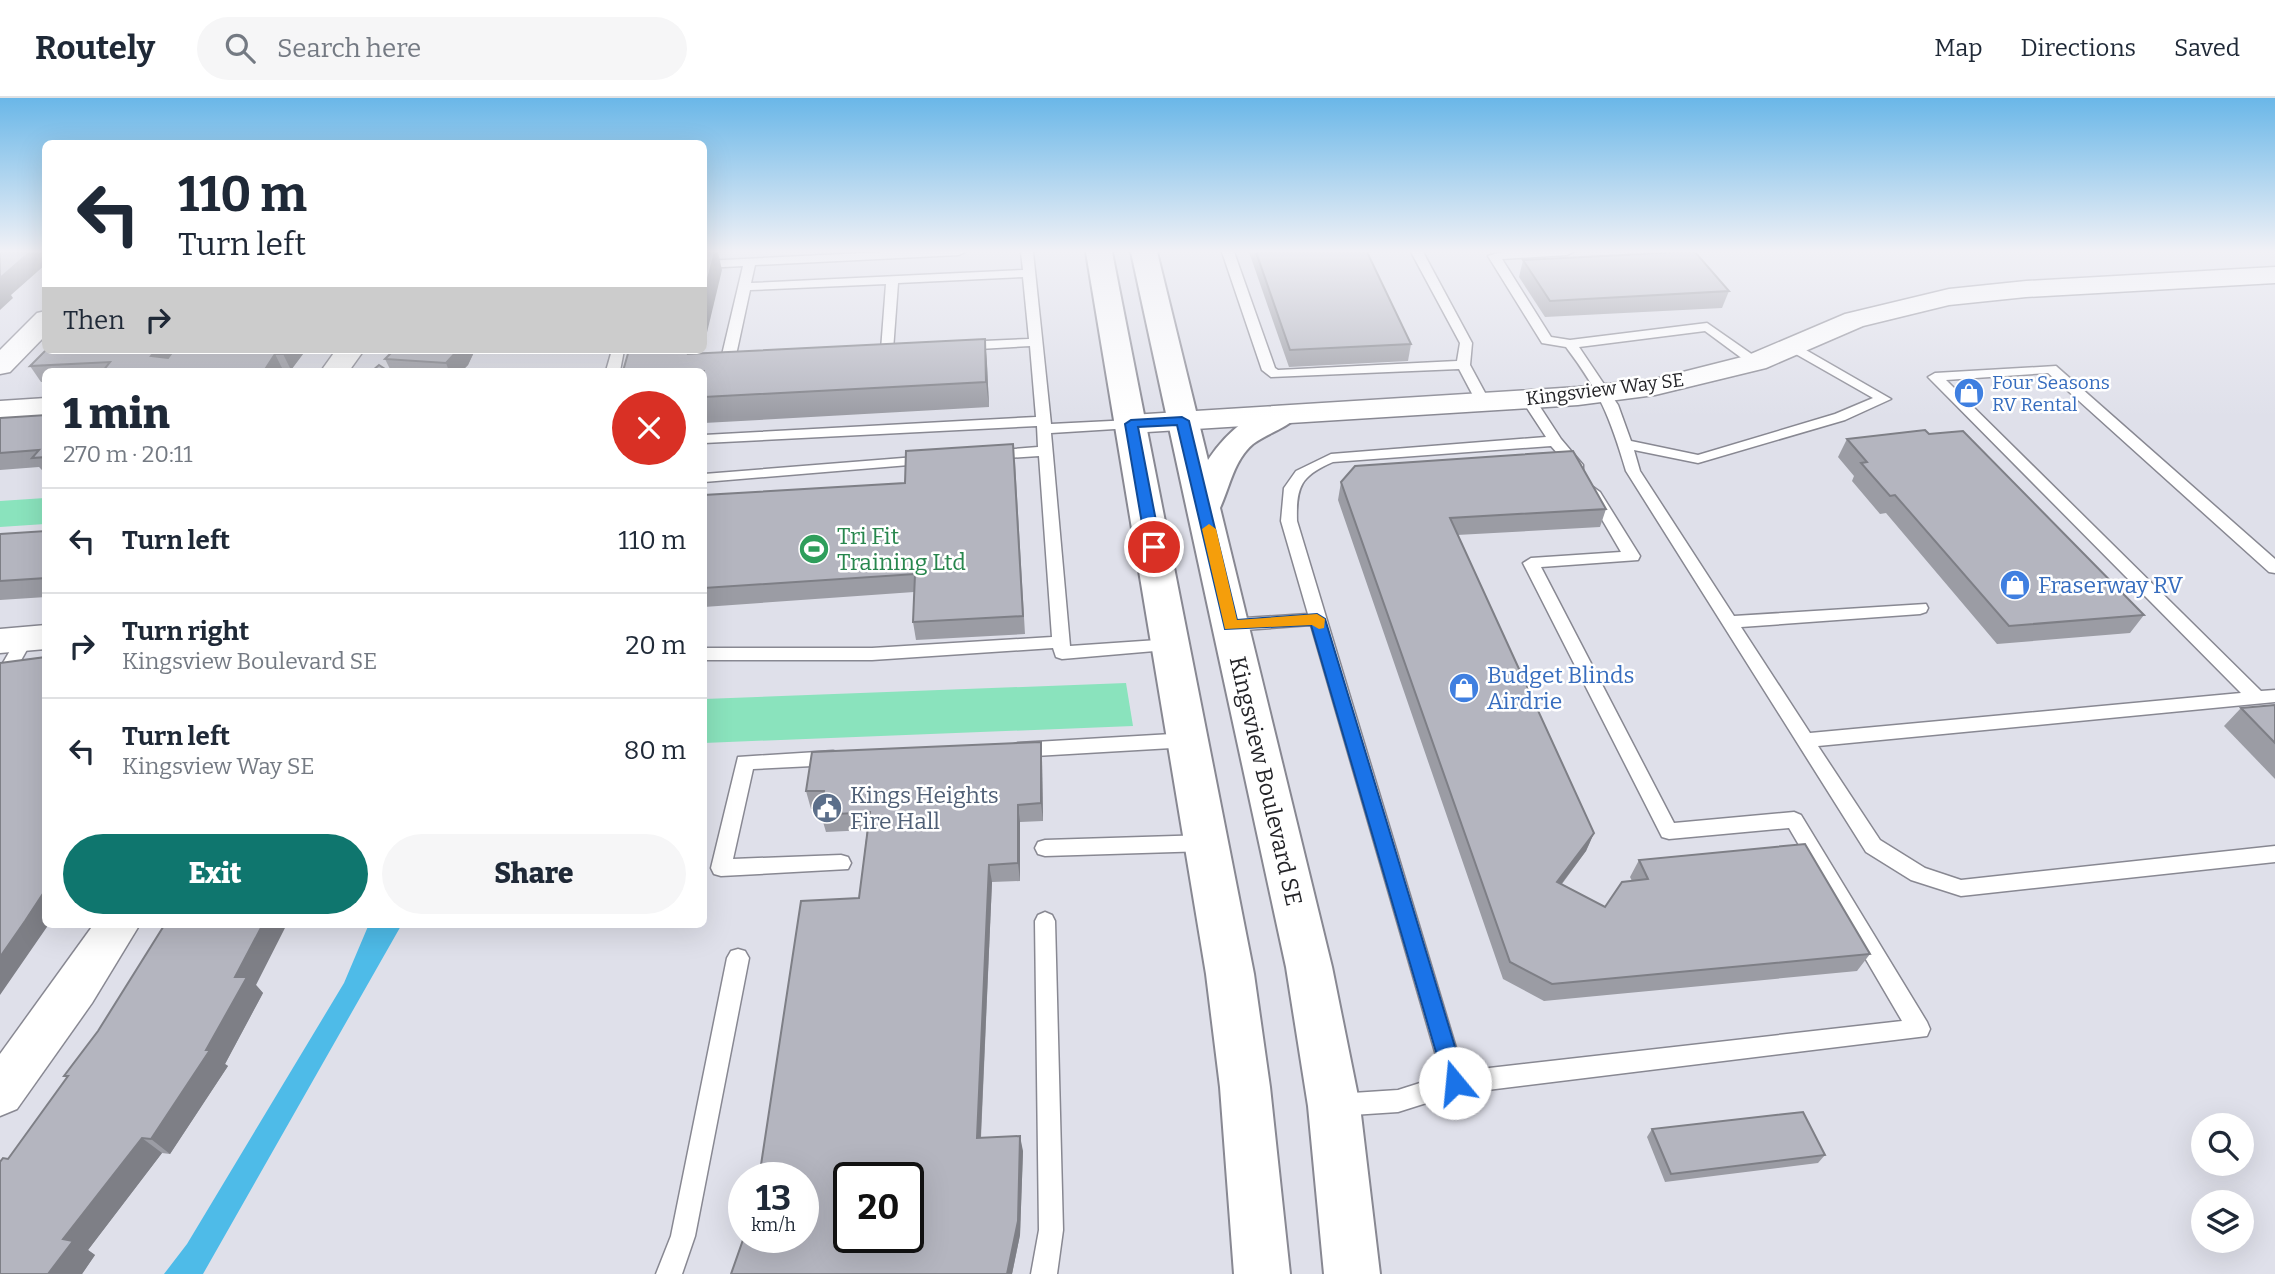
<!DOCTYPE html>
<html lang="en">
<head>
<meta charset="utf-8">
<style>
	:root { --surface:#fff; --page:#f6f6f7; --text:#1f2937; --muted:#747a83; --line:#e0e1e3; --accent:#0f766e }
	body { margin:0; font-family:Bitter,serif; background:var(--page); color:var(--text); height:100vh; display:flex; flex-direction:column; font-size:26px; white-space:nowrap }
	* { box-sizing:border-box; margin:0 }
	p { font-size:23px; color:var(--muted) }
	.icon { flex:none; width:38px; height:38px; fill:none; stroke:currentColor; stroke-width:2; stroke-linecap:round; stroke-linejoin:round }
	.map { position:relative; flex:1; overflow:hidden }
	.panel { position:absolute; left:42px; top:270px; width:665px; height:560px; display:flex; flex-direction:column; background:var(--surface); border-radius:10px; box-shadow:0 7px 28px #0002 }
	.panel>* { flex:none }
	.guide { position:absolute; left:42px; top:42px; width:665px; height:214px; border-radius:10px; box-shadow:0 7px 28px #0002; background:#fff; color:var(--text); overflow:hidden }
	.fabs { position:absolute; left:2191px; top:1015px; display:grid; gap:14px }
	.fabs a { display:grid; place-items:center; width:63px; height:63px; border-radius:50%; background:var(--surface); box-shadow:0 7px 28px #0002; font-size:35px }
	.speed { position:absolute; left:728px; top:1064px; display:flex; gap:14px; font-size:35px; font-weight:700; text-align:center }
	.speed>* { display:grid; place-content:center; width:91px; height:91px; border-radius:50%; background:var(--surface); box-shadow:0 7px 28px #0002; line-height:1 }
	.speed small { font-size:18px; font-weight:400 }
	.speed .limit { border:4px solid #111; border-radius:10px; background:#fff; color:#111 }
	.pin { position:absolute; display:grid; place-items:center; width:60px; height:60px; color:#fff; margin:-30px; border:4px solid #fff; border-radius:50%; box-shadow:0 2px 7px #0007 }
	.me { position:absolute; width:77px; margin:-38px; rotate:343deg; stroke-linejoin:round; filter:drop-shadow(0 0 5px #0008) }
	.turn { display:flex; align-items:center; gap:24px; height:147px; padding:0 21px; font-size:32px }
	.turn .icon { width:91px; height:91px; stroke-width:2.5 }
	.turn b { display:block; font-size:49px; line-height:60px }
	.then { display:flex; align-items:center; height:66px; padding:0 21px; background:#0003; gap:14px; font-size:26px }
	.round { display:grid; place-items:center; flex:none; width:74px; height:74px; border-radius:37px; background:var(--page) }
	.headline { display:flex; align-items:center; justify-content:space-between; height:119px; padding:0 21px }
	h1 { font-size:42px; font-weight:800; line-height:52px }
	.action { display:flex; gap:14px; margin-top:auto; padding:14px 21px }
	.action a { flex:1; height:80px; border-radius:42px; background:var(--accent); color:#fff; font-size:28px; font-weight:800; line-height:80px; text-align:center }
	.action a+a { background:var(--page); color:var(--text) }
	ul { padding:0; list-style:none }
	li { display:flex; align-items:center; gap:21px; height:105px; padding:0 21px; border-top:2px solid var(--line) }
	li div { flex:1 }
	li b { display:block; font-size:26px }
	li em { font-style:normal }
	header { display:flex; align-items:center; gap:42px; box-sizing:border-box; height:98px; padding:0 35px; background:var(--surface); border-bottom:2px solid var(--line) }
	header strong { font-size:33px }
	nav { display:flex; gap:38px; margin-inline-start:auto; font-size:24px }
	.search { width:490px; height:63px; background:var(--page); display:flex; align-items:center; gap:18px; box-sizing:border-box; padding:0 24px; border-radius:38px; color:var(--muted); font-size:26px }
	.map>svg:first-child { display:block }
	.green { fill:#8ae3bd }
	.water { fill:#4ebbe8 }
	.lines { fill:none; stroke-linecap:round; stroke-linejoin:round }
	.lane-casing { stroke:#888892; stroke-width:3 }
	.street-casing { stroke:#888892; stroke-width:3 }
	.secondary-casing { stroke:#888892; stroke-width:4 }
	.lane { fill:#fff; fill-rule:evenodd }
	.street { fill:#fff; fill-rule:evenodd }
	.secondary { fill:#fff; fill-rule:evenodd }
	.wall { fill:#9b9ca4 }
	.shaded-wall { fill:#7e7f86 }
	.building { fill:#b4b5bf; stroke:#7e7f86; stroke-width:2; fill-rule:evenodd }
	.route { fill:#1a73e8; stroke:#114b97; stroke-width:2 }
	.slow { fill:#f59e0b }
	.labels { text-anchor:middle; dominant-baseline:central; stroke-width:5; stroke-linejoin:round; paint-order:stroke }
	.far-shop-label { font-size:19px; fill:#366cbe; stroke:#fff; text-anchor:start }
	.far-street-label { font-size:19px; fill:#242428; stroke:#fff }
	.leisure-label { font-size:23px; fill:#27864d; stroke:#fff; text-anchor:start }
	.shop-label { font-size:23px; fill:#366cbe; stroke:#fff; text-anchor:start }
	.street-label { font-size:23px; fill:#242428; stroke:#fff }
	.service-label { font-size:23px; fill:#4e5e75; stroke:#fff; text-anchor:start }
</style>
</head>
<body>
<header>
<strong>Routely</strong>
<div class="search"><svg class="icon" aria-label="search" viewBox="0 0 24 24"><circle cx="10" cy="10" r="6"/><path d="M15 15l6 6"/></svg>Search here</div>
<nav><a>Map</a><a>Directions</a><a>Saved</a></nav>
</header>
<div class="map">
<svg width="2275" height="1176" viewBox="0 0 2275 1176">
	<rect width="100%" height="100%" fill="#dfe0ea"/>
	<!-- green -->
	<g class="green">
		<path d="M45 400V426L0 429V403Z"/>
		<path d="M1126 585 1133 628 704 645V601Z"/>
	</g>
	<!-- water -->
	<path class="water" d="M369 826H402L203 1176H164L187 1146 344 885Z"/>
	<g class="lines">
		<!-- lane casing -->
		<g class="lane-casing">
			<g id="lane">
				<path d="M883 154H965L959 157 755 167 751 185 1023 172 1021 154H1033L1051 326 1131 322 1138 326 1131 330 1051 335 1070 548 1172 541 1178 543 1180 547 1178 551 1062 561 1056 559 1053 550 872 562H704V550H872L1052 539 1039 358 990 361 983 357 990 353 1038 349 1037 328 704 345V337L1036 319 1030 248 962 252 956 248 962 244 1029 241 1023 179 898 185 893 252 887 256 881 252 886 186 750 192 736 257 749 260C743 266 727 267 721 261L743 168 704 170V163Z"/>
				<path d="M1222 154H1234L1275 270 1278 272 1457 263 1460 245 1411 154H1423L1472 245 1470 267 1490 304 1483 308 1478 307 1459 271 1271 279 1262 272Z"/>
				<path d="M1502 154H1573L1567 157 1502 161 1551 239 1570 242 1707 225 1763 264 1756 268 1751 267 1705 233 1579 249 1618 307 1631 343 1698 357 1835 316 1873 300 1787 251V245L1792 244 1891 301 1845 322 1698 365 1634 352 1640 373 1734 518 1926 506 1928 510 1926 514 1920 516 1741 529 1810 635 2241 595 1928 279 1935 275 2056 268 2275 461V475L2269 474 2048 275 1946 282 2261 593 2275 592V604L1818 648 1880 742 1925 770 1961 782 2275 748V764L1961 798 1911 782 1866 754 1626 373C1610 319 1600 294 1566 249L1542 245 1488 158Z"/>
				<path d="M612 252H624L620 273H606Z"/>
				<path d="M1528 297 1533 298 1561 341 1583 367V373H1573L1551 348 1333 364C1301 378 1296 388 1297 423L1463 973 1902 923 1789 730 1669 741 1662 739 1523 465 1531 460 1621 454 1586 394 1593 389 1600 394 1640 458 1638 462 1541 469 1674 725 1794 714 1801 717 1927 924 1930 931 1927 938 1455 996 1398 1014 1337 1018 1329 1015 1325 1007 1329 999 1337 996 1398 992 1442 978 1311 527 1230 533 1222 527 1230 521 1308 516 1281 423 1284 390 1296 373 1331 356 1546 339 1521 301Z"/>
				<path d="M928 358 935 362 933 365 704 384V376Z"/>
				<path d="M25 535 33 541 6 589 0 591V570L19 537Z"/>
				<path d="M1189 635 1195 637 1198 642 1195 647 1189 649 1018 659 1012 657 1009 652 1012 647 1018 645Z"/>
				<path d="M833 653 840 655 842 660 840 665 833 667 753 671 733 761 841 757 848 759 851 765 848 771 721 778 714 776 711 770 738 659Z"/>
				<path d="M1207 737 1214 739 1217 745 1214 751 1207 753 1045 758 1038 756 1035 750 1038 744 1045 742Z"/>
				<path d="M1045 814 1052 817 1055 823 1063 1132 1057 1176H1031L1039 1132 1035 823 1038 817Z"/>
				<path d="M738 851 745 853 749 860 695 1138 682 1176H656L671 1138 727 860 731 853Z"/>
			</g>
		</g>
		<!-- street casing -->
		<g class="street-casing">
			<g id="street">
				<path d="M2275 169V185L2026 199 1949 207 1863 228 1766 270 1655 297 1578 307 1131 335 1121 332 1116 326 1121 320 1131 317 1578 289 1655 281 1746 258 1845 216 1949 191 2026 183Z"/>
				<path d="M46 213V237L10 274 0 276V252L37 215Z"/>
				<path d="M336 252H364L349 273H321Z"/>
				<path d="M46 300V318L0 321V303Z"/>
				<path d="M46 527V551L0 555V531Z"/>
				<path d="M94 826H140L92 905 17 1011 0 1018V956Z"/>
			</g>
		</g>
		<!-- secondary casing -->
		<g class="secondary-casing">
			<g id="secondary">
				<path d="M1086 154H1112L1254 876 1270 989 1290 1176H1234L1220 989 1206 876Z"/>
				<path d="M1131 154H1157L1208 362C1225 336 1261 301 1295 310L1299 316C1289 330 1267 335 1253 346 1234 362 1230 388 1220 410L1332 869 1360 1008 1380 1176H1324L1308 1008 1286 869Z"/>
			</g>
		</g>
		<!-- lane -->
		<use href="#lane" class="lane"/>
		<!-- street -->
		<use href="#street" class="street"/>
		<!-- secondary -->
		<use href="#secondary" class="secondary"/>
	</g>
	<!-- wall -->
	<g class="wall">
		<path d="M1249 154H1367L1411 246 1408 263 1289 269Z"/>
		<path d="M1523 162 1729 193 1722 210 1545 219 1519 179Z"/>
		<path d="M985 241 987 266 989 309 704 325V273L701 255Z"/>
		<path d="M306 252 291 272 283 273H46V284H41L30 268Z"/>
		<path d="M394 252H475L468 267 462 273H391L385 261Z"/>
		<path d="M46 317V376L39 369 0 372V320Z"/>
		<path d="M1929 336 2144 517 2130 535 1997 546 1886 415 1880 416 1852 383 1854 378 1838 359 1847 341Z"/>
		<path d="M1015 364 1025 536 916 542 913 524 914 494 704 509V397L905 385Z"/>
		<path d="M1341 384 1606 411 1600 429 1457 437 1594 735 1586 753 1562 786 1605 809 1632 783 1630 779 1639 762 1870 856 1857 873 1544 903 1503 881 1338 402Z"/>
		<path d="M46 433V499L0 502V436Z"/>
		<path d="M2275 607V681L2224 628 2241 610Z"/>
		<path d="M1042 662 1043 723 1020 724V783L992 784 981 1040 1023 1053 1020 1137 1012 1176H731L859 800 867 732 826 734 821 717 822 711H811L806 693Z"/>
		<path d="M256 887 263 895 225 966 228 968 170 1056 162 1055 88 1152 95 1157 82 1176H0L8 1061 67 980 64 978Z"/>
		<path d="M1652 1031 1825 1057 1818 1065 1665 1084 1647 1039Z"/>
	</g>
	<!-- shaded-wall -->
	<g class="shaded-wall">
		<path d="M30 154H46V166L11 197 13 200 0 212V180Z"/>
		<path d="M715 154H718L722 172 704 247V196Z"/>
		<path d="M985 241 987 266 989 309 986 284Z"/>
		<path d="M156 252H177L161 273 151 258Z"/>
		<path d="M286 252H306L291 272 283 256Z"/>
		<path d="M458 252H475L468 267 462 273H449L446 265Z"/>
		<path d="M689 252H702L697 273 688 256Z"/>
		<path d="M275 256 283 272V273H264Z"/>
		<path d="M1041 644 1042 662 1043 723 1041 705Z"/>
		<path d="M1018 707 1020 724V783L1018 765Z"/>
		<path d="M1594 735 1586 753 1550 801 1557 784Z"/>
		<path d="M989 767 992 784 980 1055 977 1040Z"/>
		<path d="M46 791V826H49L0 897V859Z"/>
		<path d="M263 826H287L256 887 263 895 225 966 228 968 170 1056 151 1041 206 952 235 879Z"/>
		<path d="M1020 1038 1023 1053 1020 1137 1012 1176H1007Z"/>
		<path d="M142 1040 162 1055 88 1152 95 1157 82 1176H48L63 1141Z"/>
	</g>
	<!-- building -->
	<g class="building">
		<path d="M0 154H30L0 180Z"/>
		<path d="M704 154H715L704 196Z"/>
		<path d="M1256 154H1367L1411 246 1290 252Z"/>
		<path d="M1682 154H1695L1729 193 1550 203 1523 162Z"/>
		<path d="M985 241 986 284 704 299V273H623L629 252H689L688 256Z"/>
		<path d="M46 252H156L151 258 168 260 174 252H286L283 256H275L264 273H103L110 264 30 268Z"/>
		<path d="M394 252H458L446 265 385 261Z"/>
		<path d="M379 267 388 273H372Z"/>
		<path d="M46 317V359L32 360 39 352 0 355V320Z"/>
		<path d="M1925 332 1929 336 1963 333 2144 517 2009 528 1895 397 1890 398 1861 365 1867 364 1847 341Z"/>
		<path d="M1013 346 1023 518 913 524 915 476 704 490V397L905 385 906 353Z"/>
		<path d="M1573 353 1606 411 1450 420 1594 735 1557 784 1605 809 1622 784 1648 781 1639 762 1805 746 1870 856 1552 886 1510 864 1341 384 1355 368Z"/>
		<path d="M46 433V480L0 483V436Z"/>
		<path d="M46 559V791L25 823 0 859V565Z"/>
		<path d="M2275 607V645L2241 610Z"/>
		<path d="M1041 644V705L1018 707V765L989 767 977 1040 1020 1038 1018 1123 1007 1176H731L744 1139H803V1080H759L801 803 859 800 870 714 821 717 824 693H806L812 654ZM849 1080H908V1139H849Z"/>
		<path d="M165 826H263L235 879H247L206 952H210L151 1041 142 1040 63 1141 73 1143 48 1176H0V1064L3 1060 8 1061 68 978H64L98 933Z"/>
		<path d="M1803 1014 1825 1057 1671 1076 1652 1031Z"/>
	</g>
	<!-- sky -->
	<linearGradient id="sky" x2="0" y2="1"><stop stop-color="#6ab7e8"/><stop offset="0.48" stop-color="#f1f1f6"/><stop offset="1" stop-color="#f1f1f6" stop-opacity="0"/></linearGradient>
	<rect width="2275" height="319" fill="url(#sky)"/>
	<!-- route -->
	<path class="route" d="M1182 319 1189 323 1237 522 1317 516 1325 521 1466 985 1462 992 1455 995 1448 992 1445 985 1311 527 1225 531 1177 327 1138 329 1161 449 1154 453 1146 449 1125 326 1131 322Z"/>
	<!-- slow -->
	<path class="slow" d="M1209 426 1216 431 1237 522 1317 516 1325 521 1324 530 1319 531 1312 527 1225 531 1202 431Z"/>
	<!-- icons -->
	<defs>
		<g id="shop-disc" transform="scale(1.575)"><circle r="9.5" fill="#3f7fe0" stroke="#fff"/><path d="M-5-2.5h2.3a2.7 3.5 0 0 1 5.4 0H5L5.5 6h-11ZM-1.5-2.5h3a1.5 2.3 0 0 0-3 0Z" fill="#fff"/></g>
		<g id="stadium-disc" transform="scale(1.575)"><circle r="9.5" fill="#2e9e5b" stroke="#fff"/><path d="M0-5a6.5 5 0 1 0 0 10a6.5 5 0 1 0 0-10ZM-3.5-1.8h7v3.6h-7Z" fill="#fff"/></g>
		<g id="civic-disc" transform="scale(1.575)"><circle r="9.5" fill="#5c6f8a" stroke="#fff"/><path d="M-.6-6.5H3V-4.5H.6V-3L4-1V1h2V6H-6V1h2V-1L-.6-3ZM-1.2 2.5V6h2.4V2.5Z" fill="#fff"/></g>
	</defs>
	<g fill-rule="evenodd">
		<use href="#shop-disc" x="1969" y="295"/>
		<use href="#stadium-disc" x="814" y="451"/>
		<use href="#shop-disc" x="2015" y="487"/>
		<use href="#shop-disc" x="1464" y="590"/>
		<use href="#civic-disc" x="827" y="710"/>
	</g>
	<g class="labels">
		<!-- far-shop labels -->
		<g class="far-shop-label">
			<text x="1992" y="284">Four Seasons<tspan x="1992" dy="22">RV Rental</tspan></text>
		</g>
		<!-- far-street labels -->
		<g class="far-street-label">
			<text transform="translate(1605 291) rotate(-7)">Kingsview Way SE</text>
		</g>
		<!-- leisure labels -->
		<g class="leisure-label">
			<text x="837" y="438">Tri Fit<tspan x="837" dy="26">Training Ltd</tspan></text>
		</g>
		<!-- shop labels -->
		<g class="shop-label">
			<text x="2038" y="487">Fraserway RV</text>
			<text x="1487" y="577">Budget Blinds<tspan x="1487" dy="26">Airdrie</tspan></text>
		</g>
		<!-- street labels -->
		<g class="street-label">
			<text transform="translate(1266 683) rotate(77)">Kingsview Boulevard SE</text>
		</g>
		<!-- service labels -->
		<g class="service-label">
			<text x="850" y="697">Kings Heights<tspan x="850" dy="26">Fire Hall</tspan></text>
		</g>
	</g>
</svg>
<div class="fabs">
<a><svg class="icon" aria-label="search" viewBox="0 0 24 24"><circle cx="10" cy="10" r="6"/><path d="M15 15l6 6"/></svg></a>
<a><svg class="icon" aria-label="layers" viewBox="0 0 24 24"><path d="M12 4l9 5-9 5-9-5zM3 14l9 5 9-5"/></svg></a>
</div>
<div class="speed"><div>13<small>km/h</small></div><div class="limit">20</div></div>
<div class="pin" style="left:1154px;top:449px;background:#d93025"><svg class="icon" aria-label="arrive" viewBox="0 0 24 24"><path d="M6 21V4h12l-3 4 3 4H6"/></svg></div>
<svg class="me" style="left:1455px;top:985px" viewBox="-20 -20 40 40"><circle r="19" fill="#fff"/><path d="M0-13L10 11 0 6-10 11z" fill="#1a73e8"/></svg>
<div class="guide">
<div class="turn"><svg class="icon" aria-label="left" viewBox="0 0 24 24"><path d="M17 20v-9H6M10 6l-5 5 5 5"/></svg><div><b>110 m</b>Turn left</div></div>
<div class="then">Then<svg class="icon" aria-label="right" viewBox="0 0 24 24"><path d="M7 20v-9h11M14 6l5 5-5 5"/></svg></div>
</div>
<section class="panel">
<div class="headline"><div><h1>1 min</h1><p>270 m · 20:11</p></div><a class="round" style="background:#d93025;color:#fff"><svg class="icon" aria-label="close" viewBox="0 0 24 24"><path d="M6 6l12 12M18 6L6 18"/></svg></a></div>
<ul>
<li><svg class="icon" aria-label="left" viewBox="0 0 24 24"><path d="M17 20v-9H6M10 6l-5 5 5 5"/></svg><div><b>Turn left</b></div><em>110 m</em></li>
<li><svg class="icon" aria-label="right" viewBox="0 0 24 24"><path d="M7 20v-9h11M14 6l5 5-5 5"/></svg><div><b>Turn right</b><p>Kingsview Boulevard SE</p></div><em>20 m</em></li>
<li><svg class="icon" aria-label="left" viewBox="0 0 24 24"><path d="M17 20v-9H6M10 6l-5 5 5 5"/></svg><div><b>Turn left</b><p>Kingsview Way SE</p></div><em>80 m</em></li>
</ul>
<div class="action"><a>Exit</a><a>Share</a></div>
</section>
</div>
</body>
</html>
